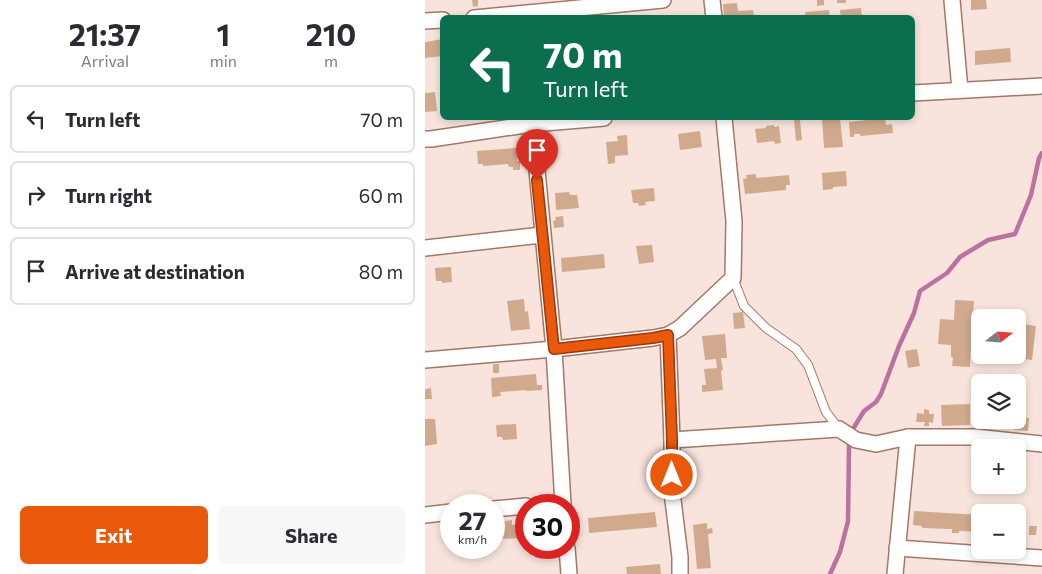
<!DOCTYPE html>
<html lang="en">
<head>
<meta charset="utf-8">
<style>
	:root { --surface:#fff; --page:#f7f7f7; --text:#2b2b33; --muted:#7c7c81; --line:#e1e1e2; --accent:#ea580c }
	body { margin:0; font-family:Commissioner,sans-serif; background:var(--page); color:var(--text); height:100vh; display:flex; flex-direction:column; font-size:19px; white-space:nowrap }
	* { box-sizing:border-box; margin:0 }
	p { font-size:16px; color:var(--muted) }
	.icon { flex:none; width:28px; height:28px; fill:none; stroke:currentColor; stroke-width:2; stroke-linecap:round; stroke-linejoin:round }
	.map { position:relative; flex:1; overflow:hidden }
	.sheet { display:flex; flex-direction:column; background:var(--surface); width:425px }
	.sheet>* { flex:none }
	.hud { position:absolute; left:15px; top:15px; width:475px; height:105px; border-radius:8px; box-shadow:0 2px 8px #0003; background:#0b6e4f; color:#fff; overflow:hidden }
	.needle { width:32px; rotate:73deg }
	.tools { position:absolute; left:546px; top:309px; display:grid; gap:10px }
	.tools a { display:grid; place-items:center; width:55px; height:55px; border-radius:8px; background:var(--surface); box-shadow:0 2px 8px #0003; font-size:25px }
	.speed { position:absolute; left:15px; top:494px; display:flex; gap:10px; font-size:25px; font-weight:700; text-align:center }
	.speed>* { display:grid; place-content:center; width:65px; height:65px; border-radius:50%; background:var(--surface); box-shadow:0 2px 8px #0003; line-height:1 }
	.speed small { font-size:12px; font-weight:400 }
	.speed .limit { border:8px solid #d22; background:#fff; color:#111 }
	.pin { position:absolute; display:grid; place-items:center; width:42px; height:42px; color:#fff; margin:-51px -21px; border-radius:50% 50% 50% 0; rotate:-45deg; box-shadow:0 0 5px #0007 }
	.pin .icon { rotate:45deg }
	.me { position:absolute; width:55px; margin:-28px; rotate:0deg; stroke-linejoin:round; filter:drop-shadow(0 0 4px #0008) }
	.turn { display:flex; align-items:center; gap:18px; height:105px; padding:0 20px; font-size:22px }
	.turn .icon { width:65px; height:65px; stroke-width:2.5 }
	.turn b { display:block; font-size:35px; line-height:42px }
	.eta { display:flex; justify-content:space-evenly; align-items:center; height:85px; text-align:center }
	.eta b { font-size:30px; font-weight:700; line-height:35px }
	.cta { display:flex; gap:10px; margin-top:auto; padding:10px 20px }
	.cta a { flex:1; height:58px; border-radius:8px; background:var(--accent); color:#fff; font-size:20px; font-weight:700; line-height:58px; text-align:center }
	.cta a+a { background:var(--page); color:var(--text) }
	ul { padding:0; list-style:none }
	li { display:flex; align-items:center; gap:15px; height:68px; margin:0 10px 8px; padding:0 10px; border:2px solid var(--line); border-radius:8px }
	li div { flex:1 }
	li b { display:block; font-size:19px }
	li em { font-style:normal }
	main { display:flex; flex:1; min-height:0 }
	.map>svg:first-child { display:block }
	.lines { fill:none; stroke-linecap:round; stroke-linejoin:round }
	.stream { stroke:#bb72a0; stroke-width:4.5 }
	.building { fill:#d1aa8d }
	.service-casing { stroke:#a47769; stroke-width:10 }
	.minor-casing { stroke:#a47769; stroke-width:18 }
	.service { stroke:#fff; stroke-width:8 }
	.minor { stroke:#fff; stroke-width:15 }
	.route-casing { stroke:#983908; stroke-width:12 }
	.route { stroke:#ea580c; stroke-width:9 }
</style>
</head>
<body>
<main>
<section class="sheet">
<div class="eta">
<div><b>21:37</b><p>Arrival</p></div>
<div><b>1</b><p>min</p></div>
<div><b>210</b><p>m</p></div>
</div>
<ul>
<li><svg class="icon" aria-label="left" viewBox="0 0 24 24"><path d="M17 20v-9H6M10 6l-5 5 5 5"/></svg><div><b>Turn left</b></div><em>70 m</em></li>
<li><svg class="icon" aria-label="right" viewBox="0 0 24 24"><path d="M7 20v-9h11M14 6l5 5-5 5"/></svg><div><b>Turn right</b></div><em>60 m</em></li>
<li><svg class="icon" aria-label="arrive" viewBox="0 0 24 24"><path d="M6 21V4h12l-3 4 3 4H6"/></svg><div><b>Arrive at destination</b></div><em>80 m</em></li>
</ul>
<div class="cta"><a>Exit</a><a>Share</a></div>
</section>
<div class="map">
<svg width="617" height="574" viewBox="0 0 617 574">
	<rect width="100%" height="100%" fill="#f8e4dd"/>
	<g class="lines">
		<!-- stream -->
		<path class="stream" d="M405 574 415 552 423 521 424 446 426 432 439 411 451 402 456 394 474 346 489 313 495 291 522 273 535 257 563 240 590 234 606 195 614 158 617 153"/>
	</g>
	<!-- building -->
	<g class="building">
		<path d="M47 0H53V6L48 7Z"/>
		<path d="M392 0H399V5L392 6Z"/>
		<rect x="412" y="0" width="9" height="3"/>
		<path d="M546 0H561L562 9 546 10Z"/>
		<path d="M312 3 313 11 328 10 329 18H299L298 4Z"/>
		<path d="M436 8 437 18H416L415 10Z"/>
		<path d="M404 10 405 18H381L380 12Z"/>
		<path d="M18 39V56L0 58V42Z"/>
		<path d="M585 48 586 62 550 65V51Z"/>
		<path d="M10 92 12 111 0 112V93Z"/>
		<path d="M397 118H415L418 147 399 148Z"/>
		<path d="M460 118 461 125 467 124 468 133 435 136V134H429V137H425L424 122Z"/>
		<path d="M369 120H375L377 140 371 141Z"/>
		<path d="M349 125V127L354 126 356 143 350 144 349 141 332 143 330 129 341 128V126Z"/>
		<path d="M275 131 277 147 255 150 253 134Z"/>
		<path d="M202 135 203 155 190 156V163L183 164 181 142 193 141 192 136Z"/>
		<path d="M91 148 92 161H95V170H88V167H84L83 164 58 166V164H53L52 151Z"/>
		<path d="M421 171 422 186 408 187V189L398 190 397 173Z"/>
		<path d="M331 174V178L364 175 365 185H361V190L320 194 318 179 322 178 321 175Z"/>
		<path d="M229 188 230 201 220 202 221 205 214 206 213 203H208L206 190Z"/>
		<path d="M144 192 145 195H152L154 208 131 210 130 193Z"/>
		<path d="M138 216 139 227 129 228 128 221 131 220 130 217Z"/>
		<path d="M227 245 229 262 214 264 211 246Z"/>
		<path d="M179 254 180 268 137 272 136 258Z"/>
		<path d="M26 267 27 282 17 283V281H11L10 268Z"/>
		<path d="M99 299 100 312 103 311 105 329 86 331 82 301Z"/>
		<path d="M530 300 549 301 548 315H553L552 325H547L545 367 527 366 528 357H526V345L513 344 515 319 529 320Z"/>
		<path d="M318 312 320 328 309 329 308 313Z"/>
		<path d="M597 324 611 326 607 360 593 358Z"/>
		<path d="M300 334 302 358H296L298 370 296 371 298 390 277 392V385H281L279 369 292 368 291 359 280 360 277 336Z"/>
		<path d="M492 349 495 366 483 368 480 351Z"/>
		<rect x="68" y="364" width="6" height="9"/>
		<path d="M111 374 112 385H117V390L101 391V390L75 392 76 396 67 397 66 378Z"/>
		<path d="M6 388 7 399H0V389Z"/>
		<path d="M545 404V425L517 426 516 405Z"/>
		<path d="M499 409 504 410V414H509L508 423 504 422V426H499L500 422H491L492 413 499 414Z"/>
		<path d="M592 417 604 418 603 431 589 430V420H592Z"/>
		<path d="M0 419H10L12 444 0 446Z"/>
		<path d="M91 424 92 439 78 440 77 437H72L71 425Z"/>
		<path d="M592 468H598L596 485H592Z"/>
		<path d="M489 511 555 515V532L534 531V533H527V529L497 528V526L488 525Z"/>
		<path d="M230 512 232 527 164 533 163 518Z"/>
		<path d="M87 520V525L94 524 96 538 77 539 75 522Z"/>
		<path d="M282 523V529L287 528 288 533 283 534 286 568 272 569 268 525Z"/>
		<path d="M604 526H612L611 535H604Z"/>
		<path d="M235 564 236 574H202L201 567Z"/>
	</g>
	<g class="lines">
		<!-- service casing -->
		<g class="service-casing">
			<path id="service" d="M308 278 319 306 341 328 371 349 383 365 401 412 414 429"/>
		</g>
		<!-- minor casing -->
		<g class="minor-casing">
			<g id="minor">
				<path d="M287 0 289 18"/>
				<path d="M527 0 535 90"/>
				<path d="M49 18 238 0"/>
				<path d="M0 21 18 20"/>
				<path d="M488 93 617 86"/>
				<path d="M107 118 129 349 138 505"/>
				<path d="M0 139H6L107 124 179 118"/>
				<path d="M0 248 117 235"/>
				<path d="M243 335 247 440V492L255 557V574"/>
				<path d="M0 360 129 349 228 338 243 335 255 328 308 278 309 221 299 118"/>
				<path d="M247 440 414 429 431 440 451 444 483 437H550L617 444"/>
				<path d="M112 505 138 503"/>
				<path d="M69 509 101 506"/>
				<path d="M0 515 26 512"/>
				<path d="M142 548 144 574"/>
				<path d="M472 548 617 558"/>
				<path d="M470 574 483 437"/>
			</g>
		</g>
		<!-- service -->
		<use href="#service" class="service"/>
		<!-- minor -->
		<use href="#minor" class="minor"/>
	</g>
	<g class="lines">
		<!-- route casing -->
		<g class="route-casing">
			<path id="route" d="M112 180 129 349 228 338 243 335 247 440V475"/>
		</g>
		<!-- route -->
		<use href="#route" class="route"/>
	</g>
</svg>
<div class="tools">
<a><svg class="needle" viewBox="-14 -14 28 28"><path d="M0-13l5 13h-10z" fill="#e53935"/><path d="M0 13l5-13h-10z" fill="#7c7c81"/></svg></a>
<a><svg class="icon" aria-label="layers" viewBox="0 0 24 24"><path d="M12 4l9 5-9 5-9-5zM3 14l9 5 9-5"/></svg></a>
<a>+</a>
<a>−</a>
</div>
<div class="speed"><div>27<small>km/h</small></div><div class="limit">30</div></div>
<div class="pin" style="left:112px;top:180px;background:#d93025"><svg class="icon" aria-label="arrive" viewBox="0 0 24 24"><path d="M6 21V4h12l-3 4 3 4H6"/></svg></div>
<svg class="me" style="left:247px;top:475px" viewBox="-20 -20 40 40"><circle r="17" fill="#ea580c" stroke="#fff" stroke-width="3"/><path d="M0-11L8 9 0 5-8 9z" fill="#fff"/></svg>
<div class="hud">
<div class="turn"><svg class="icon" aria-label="left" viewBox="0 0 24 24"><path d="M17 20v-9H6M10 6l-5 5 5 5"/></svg><div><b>70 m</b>Turn left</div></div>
</div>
</div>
</main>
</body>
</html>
